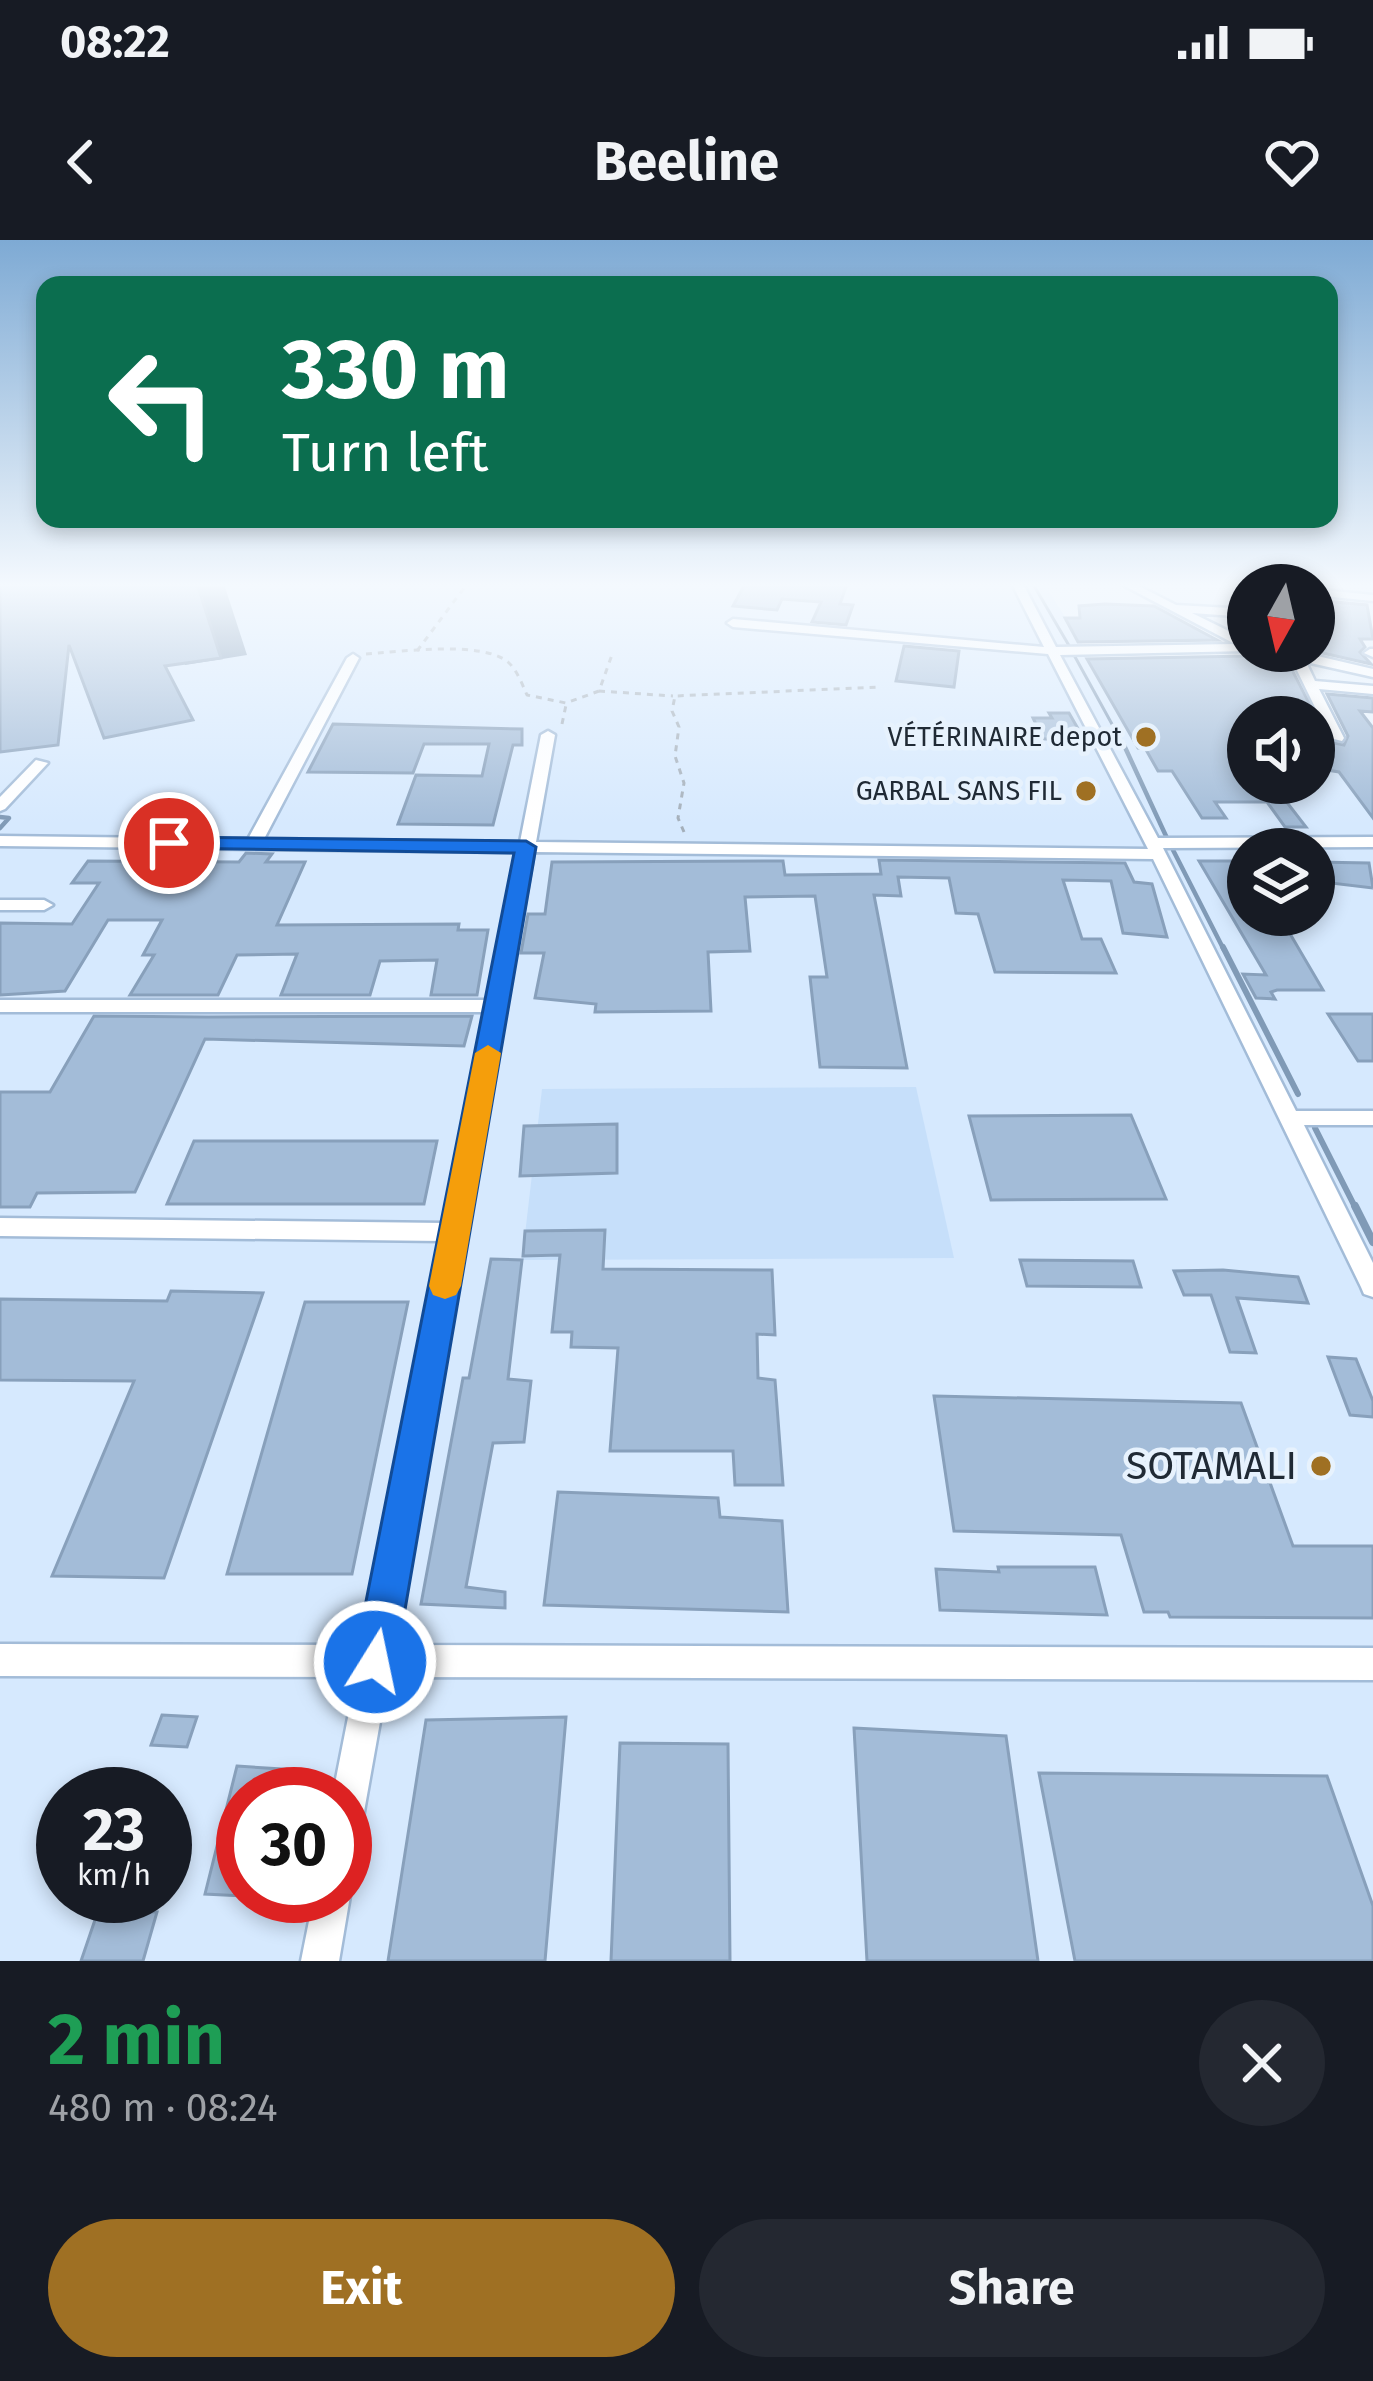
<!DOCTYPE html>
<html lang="en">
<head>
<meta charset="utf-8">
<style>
	:root { --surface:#171b24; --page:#242831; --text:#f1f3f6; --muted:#9ea1a6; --accent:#9f7023 }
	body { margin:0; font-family:"Fira Sans",sans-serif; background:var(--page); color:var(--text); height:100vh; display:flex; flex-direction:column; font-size:45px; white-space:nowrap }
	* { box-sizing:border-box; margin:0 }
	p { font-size:39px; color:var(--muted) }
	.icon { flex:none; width:66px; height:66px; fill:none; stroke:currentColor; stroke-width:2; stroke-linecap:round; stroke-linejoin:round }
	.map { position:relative; height:1721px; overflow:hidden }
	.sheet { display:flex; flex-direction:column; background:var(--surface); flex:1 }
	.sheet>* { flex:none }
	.top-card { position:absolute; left:36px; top:36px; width:1302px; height:252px; border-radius:24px; box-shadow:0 6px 18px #0003; background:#0b6e4f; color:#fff; overflow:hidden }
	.needle { width:78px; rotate:188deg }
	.buttons { position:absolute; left:1227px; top:324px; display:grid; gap:24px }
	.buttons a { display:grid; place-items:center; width:108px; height:108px; border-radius:50%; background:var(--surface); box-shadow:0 6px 18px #0003; font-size:60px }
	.speed { position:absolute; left:36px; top:1527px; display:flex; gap:24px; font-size:60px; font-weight:700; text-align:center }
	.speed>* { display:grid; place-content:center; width:156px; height:156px; border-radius:50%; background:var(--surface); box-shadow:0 6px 18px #0003; line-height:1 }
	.speed small { font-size:30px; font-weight:400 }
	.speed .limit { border:18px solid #d22; background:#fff; color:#111 }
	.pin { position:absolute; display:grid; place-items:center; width:102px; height:102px; color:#fff; margin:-51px; border:6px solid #fff; border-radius:50%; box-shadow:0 3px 12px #0007 }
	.me { position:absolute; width:132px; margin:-66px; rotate:10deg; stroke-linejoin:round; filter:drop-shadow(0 0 9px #0008) }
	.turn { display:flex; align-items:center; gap:42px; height:252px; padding:0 48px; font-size:54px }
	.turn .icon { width:156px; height:156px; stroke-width:2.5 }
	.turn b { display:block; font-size:84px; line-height:102px }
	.round { display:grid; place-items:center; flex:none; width:126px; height:126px; border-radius:63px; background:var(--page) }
	.headline { display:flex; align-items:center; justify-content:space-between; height:204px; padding:0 48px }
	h1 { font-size:72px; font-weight:700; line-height:90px; color:#1e9e55 }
	.action { display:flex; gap:24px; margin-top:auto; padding:24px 48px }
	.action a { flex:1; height:138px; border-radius:72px; background:var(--accent); color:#fff; font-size:48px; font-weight:700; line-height:138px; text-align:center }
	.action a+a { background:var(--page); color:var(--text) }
	.status { display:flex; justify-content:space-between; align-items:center; height:84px; padding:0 60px; background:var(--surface); direction:ltr }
	.status svg { height:33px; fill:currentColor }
	header { display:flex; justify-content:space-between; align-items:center; height:156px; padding:0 48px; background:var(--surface); font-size:54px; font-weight:700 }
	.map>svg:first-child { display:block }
	.built { fill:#d6e9fe; fill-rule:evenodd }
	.green { fill:#c6dffa }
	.water { fill:#809ab6 }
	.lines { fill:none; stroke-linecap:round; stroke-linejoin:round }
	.stream-far3 { stroke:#809ab6; stroke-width:3 }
	.stream-far2 { stroke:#809ab6; stroke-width:4.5 }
	.stream-far1 { stroke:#809ab6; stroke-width:6 }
	.stream { stroke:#809ab6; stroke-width:8 }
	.building { fill:#a3bcd8; stroke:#88a0bb; stroke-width:3 }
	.minor-casing { stroke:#a3bcd8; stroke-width:5 }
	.path { stroke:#a4afba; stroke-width:3; stroke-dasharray:6 6; stroke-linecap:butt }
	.minor { fill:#fff; fill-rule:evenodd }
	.route { fill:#1a73e8; stroke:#114b97; stroke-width:3 }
	.slow { fill:#f59e0b }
	.poi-dot { fill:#9f7023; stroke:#e7f2fd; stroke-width:4.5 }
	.labels { text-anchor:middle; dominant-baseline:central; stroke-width:9; stroke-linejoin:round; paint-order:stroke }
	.far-poi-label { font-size:27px; fill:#202a35; stroke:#e7f2fd; text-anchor:end }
	.near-poi-label { font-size:39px; fill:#202a35; stroke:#e7f2fd; text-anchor:end }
</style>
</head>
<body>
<div class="status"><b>08:22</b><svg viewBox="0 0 49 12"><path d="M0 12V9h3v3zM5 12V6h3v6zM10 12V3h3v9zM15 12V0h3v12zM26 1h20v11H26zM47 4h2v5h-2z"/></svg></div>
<header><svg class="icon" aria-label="back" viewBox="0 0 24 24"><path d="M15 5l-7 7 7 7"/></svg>Beeline<svg class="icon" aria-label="heart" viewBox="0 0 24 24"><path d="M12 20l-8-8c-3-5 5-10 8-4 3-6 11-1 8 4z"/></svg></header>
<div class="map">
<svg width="1373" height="1721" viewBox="0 0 1373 1721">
	<rect width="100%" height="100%" fill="#e7f2fd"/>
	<!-- built -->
	<path class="built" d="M0 344H1044L1104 438 1248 477V543H1314V497H1373V1721H0ZM1248 609H1314V675H1248ZM63 1554H165V1656H63ZM243 1554H345V1656H243Z"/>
	<!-- green -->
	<path class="green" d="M916 847 954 1018 522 1020 542 849Z"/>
	<!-- water -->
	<path class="water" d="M224 344 247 415 185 425 168 347Z"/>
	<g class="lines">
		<!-- stream-far3 -->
		<g class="stream-far3">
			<path d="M1033 344 1071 409"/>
			<path d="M1074 415 1124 506"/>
		</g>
		<!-- stream-far2 -->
		<g class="stream-far2">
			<path d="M1123 503 1166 596"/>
			<path d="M0 577 9 578 0 588"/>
			<path d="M1173 610 1224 710"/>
		</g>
		<!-- stream-far1 -->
		<g class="stream-far1">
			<path d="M1223 707 1298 854"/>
			<path d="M1315 888 1356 969"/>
		</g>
		<!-- stream -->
		<path class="stream" d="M1355 966 1373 1002"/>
	</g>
	<!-- building -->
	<g class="building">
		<path d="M0 344H197L221 418 165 426 193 480 104 498 69 405 58 505 0 512Z"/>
		<path d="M745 344H847L840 364 853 365 846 385 812 382 821 362 782 359 777 370 733 366Z"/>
		<path d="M1325 361 1367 365 1373 399H1360L1365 407 1360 412 1371 424 1314 411 1320 384 1334 385Z"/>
		<path d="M1105 364 1154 366 1217 400 1078 402 1065 378H1080L1079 366Z"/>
		<path d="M904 406 959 411 954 447 896 441Z"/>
		<path d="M1252 411 1288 422 1329 502 1344 505 1348 496 1327 454 1373 458V472L1360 471 1373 488V578L1339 532 1314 528V477H1248V543H1272L1306 587H1285L1267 562H1215L1226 578H1202L1172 531H1158L1145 508H1138L1087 419 1248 416Z"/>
		<path d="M1049 473H1069L1084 499H1043L1033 478H1052Z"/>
		<path d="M333 484 522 489V505H513L493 585 398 584 416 535 482 536 489 504H424L413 533 308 532Z"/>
		<path d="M246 613 272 614 266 622H305L277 685 459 684 458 690H488L477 755H431L437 720 380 721 370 755H281L297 714 237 715 218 755H130L154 715H143L162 680H108L65 751 0 755V683L72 684 99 643H72L88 621 239 622Z"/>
		<path d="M879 620 1125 623 1134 642 1152 644 1167 697 1123 693 1111 641 1063 640 1082 699H1101L1116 733 995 732 978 674 956 673 949 638 898 637 901 656 874 655 907 828 820 827 810 737H827L815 656 745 657 750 711 708 712 711 771 595 772 596 764 535 758 544 713H521L528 674H545L552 622 783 621 785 635 881 634Z"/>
		<path d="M1199 621H1248V675H1279L1323 750H1277L1271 752 1275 759 1256 758 1243 734 1266 735Z"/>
		<path d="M1314 622 1369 623 1373 648 1314 641Z"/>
		<path d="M1328 774H1373V821H1358Z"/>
		<path d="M94 776 208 777 472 776 464 806 205 799 135 952 37 953 30 967H0V852H50Z"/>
		<path d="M1131 875 1166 959 991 960 969 876Z"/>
		<path d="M617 884V933L520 936 524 886Z"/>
		<path d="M194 901H437L424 964H167Z"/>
		<path d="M605 990 603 1029 772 1030 775 1095 757 1094 758 1138 775 1140 783 1245H735L733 1211H610L618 1108 571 1107 572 1092H552L560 1015 523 1016 525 991Z"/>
		<path d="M491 1019 522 1020 508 1139 531 1141 524 1202 493 1203 466 1347 505 1352V1368L421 1364 463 1138H469Z"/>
		<path d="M1020 1020 1133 1021 1141 1047 1027 1046Z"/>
		<path d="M1223 1030 1298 1037 1308 1063 1237 1058 1256 1113 1230 1112 1211 1055H1184L1174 1031Z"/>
		<path d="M171 1051 263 1053 164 1338 52 1336 134 1141 0 1140V1059L167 1061Z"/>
		<path d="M305 1062H408L352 1334H227Z"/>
		<path d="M1328 1117 1356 1119 1373 1161V1177L1350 1175Z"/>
		<path d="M934 1156 1241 1163 1293 1306H1373V1378L1170 1377 1168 1372H1144L1121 1295 954 1291Z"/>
		<path d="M558 1252 718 1258 720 1277 782 1281 788 1372 544 1365Z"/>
		<path d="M998 1327H1095L1107 1375 940 1370 936 1329 999 1332Z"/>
		<path d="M162 1475 197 1477 187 1507 151 1505Z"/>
		<path d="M566 1477 545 1721H388L426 1480Z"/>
		<path d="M854 1488 1006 1496 1038 1721H867Z"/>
		<path d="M620 1503 728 1504 730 1721H611Z"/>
		<path d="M237 1526 297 1530 292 1554H243V1656L205 1654Z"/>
		<path d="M1039 1533 1327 1536 1373 1666V1721H1075Z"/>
		<path d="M98 1671 157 1672 143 1721H81Z"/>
	</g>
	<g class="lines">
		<!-- minor casing -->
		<g class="minor-casing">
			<g id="minor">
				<path d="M1012 344H1023L1056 407 1235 404 1121 344H1135L1176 365 1248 369V377L1192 373 1247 400 1248 411 1060 415 1158 598 1373 597V607L1163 608 1296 871H1373V885H1304L1373 1023V1057L1364 1054 1361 1047 1153 619 534 612 394 1405 1373 1408V1440L388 1437 362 1583 357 1595 345 1600V1554H333L356 1437 0 1436V1404L362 1405 442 1001 0 996V978L445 983 487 772H0V760H489L518 612 0 606V596L248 599 347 418 353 414 359 418 264 599 520 602 541 495 548 491 555 495 536 602 1148 609 1048 414 733 387 727 383 733 379 1044 407Z"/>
				<path d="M1244 344H1261L1262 345 1248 347Z"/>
				<path d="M1314 349 1373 355V361L1314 355Z"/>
				<path d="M1370 409H1373V417L1364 413Z"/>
				<path d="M1269 411H1296L1373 429V437L1306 422 1315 441 1373 446V454L1319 449 1344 498 1342 501 1330 498 1291 418Z"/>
				<path d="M36 520 48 523 5 569 0 571V557Z"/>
				<path d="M0 660H44L53 665 44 670H0Z"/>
				<path d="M345 1644 350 1656 339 1721H301L314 1656H345Z"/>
			</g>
		</g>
		<!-- path -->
		<g class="path">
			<path d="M417 411 467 344"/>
			<path d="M366 414C400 412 481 400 508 422 517 430 522 444 527 455L566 463 599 451 613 412"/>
			<path d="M599 451 673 456"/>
			<path d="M562 484 566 465"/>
			<path d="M684 592 678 578 684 543 675 516 679 487 672 471 675 456 879 447"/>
		</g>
		<!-- minor -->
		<use href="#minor" class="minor"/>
	</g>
	<!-- sky -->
	<linearGradient id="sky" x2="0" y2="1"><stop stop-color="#7eaad4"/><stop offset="0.59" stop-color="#f4f9fe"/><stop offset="1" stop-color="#f4f9fe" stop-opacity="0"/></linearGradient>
	<rect width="1373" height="585" fill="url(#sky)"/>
	<!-- route -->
	<path class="route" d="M169 597 526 601 536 607 396 1422 390 1436 375 1442 360 1436 354 1422 514 613 162 608 158 603Z"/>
	<!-- slow -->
	<path class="slow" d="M488 805 501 813 461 1046 456 1055 445 1059 433 1055 429 1046 475 813Z"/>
	<!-- markers -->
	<g class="poi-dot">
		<circle cx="1146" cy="497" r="12"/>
		<circle cx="1086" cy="551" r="12"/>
		<circle cx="1321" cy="1226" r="12"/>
	</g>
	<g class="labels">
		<!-- far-poi labels -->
		<g class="far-poi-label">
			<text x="1122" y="497">VÉTÉRINAIRE depot</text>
			<text x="1062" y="551">GARBAL SANS FIL</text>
		</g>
		<!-- near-poi labels -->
		<g class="near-poi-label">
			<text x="1297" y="1226">SOTAMALI</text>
		</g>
	</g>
</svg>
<div class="buttons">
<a><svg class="needle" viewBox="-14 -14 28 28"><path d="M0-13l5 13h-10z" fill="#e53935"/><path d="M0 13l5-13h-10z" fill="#9ea1a6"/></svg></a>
<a><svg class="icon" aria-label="sound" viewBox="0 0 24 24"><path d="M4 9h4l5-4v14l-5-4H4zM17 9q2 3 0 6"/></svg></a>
<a><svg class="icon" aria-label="layers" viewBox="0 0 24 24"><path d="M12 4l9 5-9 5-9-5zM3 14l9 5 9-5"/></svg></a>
</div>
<div class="speed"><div>23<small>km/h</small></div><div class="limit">30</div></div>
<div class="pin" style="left:169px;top:603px;background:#d93025"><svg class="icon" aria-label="arrive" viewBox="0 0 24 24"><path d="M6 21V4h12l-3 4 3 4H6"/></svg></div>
<svg class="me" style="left:375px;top:1422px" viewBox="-20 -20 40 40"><circle r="17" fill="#1a73e8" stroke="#fff" stroke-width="3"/><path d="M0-11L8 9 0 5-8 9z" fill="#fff"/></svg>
<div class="top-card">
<div class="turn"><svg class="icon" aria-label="left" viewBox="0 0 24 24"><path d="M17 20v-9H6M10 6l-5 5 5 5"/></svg><div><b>330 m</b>Turn left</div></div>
</div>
</div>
<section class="sheet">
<div class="headline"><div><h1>2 min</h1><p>480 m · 08:24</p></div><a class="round"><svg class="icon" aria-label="close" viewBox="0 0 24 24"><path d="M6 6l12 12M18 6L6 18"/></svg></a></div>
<div class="action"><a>Exit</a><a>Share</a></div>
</section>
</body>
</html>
